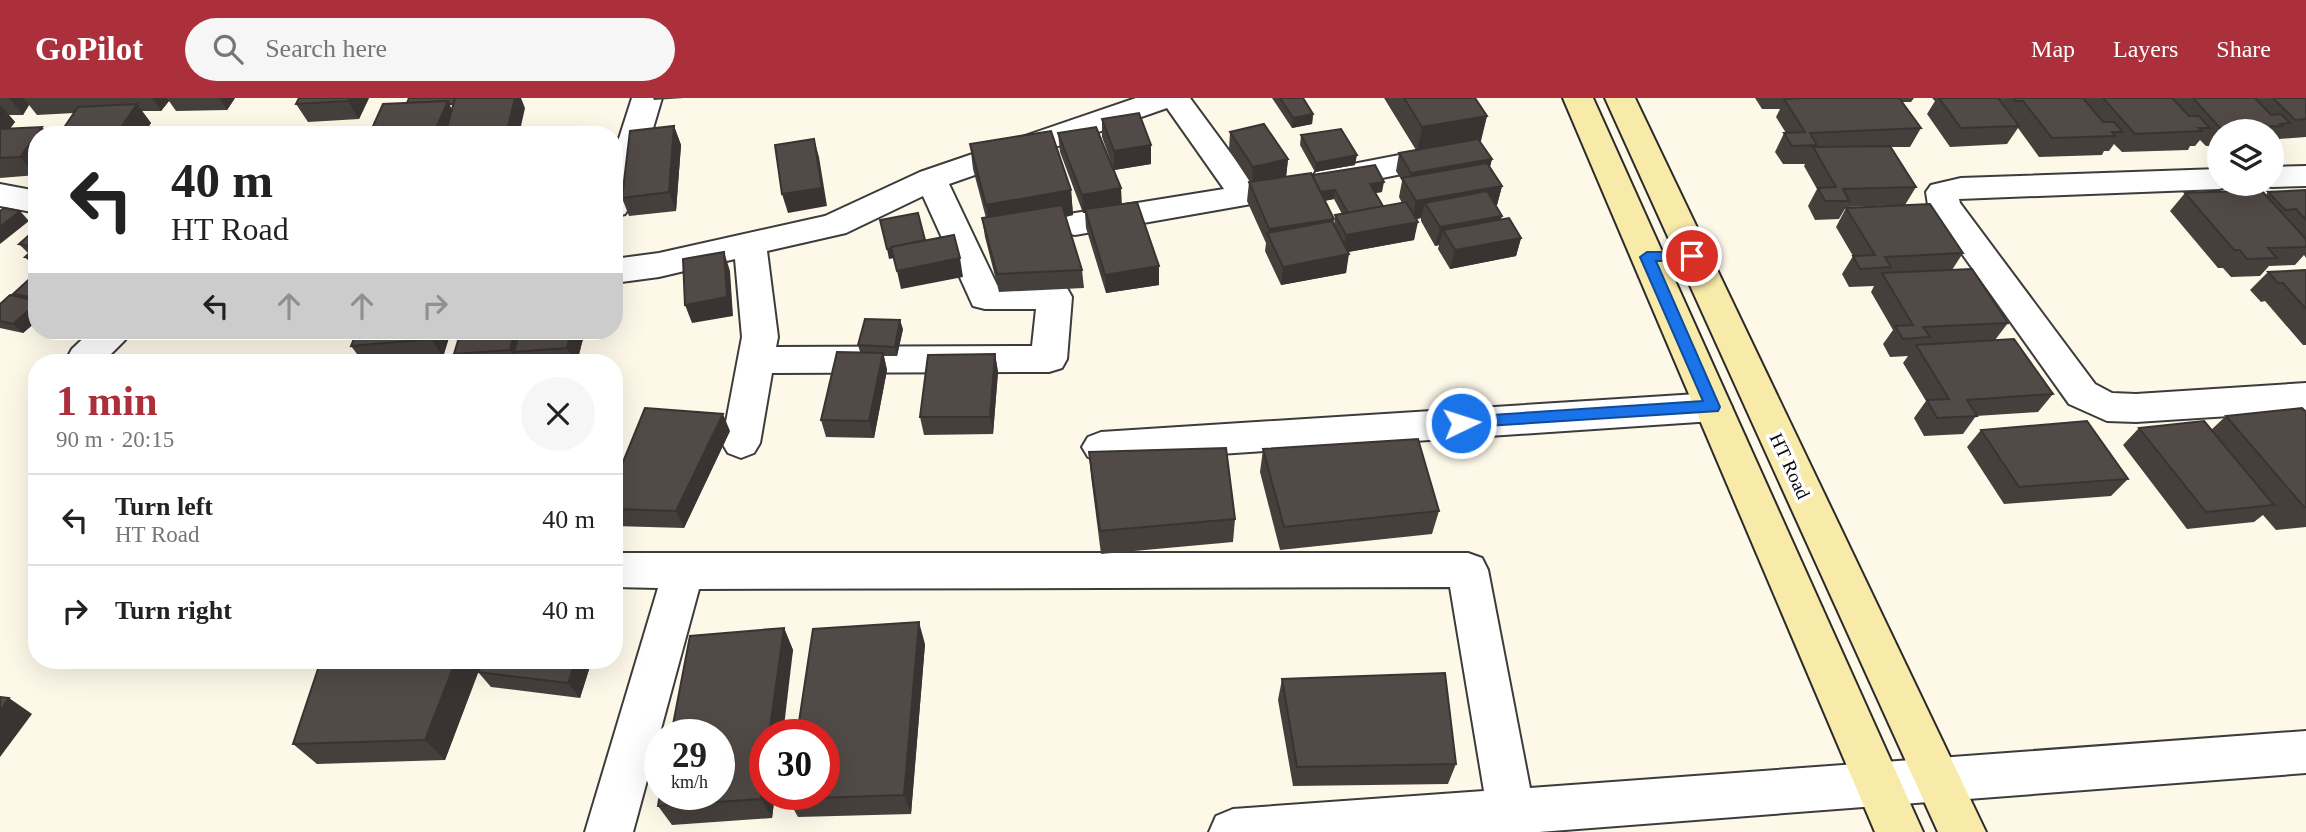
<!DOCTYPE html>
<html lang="en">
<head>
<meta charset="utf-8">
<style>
	:root { --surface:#fff; --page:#f6f6f6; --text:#222; --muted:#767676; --line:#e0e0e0; --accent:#ac2f3c }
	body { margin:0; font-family:"Times New Roman",serif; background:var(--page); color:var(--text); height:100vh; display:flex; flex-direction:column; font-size:26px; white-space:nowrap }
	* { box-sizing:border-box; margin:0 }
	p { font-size:23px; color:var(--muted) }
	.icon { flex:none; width:38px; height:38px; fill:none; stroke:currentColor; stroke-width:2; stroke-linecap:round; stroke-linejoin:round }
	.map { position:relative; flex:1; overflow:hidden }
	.drawer { position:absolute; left:28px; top:256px; width:595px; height:315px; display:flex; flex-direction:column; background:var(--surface); border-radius:28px; box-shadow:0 7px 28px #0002 }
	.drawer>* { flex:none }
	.banner { position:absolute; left:28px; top:28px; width:595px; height:214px; border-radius:28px; box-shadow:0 7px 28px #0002; background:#fff; color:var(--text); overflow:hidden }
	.tools { position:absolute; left:2207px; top:21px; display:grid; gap:14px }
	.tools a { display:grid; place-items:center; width:77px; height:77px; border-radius:50%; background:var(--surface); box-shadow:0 7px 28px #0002; font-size:35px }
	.speed { position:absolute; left:644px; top:621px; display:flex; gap:14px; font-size:35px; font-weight:700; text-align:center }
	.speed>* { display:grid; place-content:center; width:91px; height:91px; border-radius:50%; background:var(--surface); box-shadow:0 7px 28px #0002; line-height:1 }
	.speed small { font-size:18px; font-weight:400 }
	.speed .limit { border:10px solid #d22; background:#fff; color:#111 }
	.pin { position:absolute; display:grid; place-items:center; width:60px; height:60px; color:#fff; margin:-30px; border:4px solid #fff; border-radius:50%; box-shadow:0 2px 7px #0007 }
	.me { position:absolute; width:77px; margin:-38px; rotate:86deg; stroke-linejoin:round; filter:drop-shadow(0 0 5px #0008) }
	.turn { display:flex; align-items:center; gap:24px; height:147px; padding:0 28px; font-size:32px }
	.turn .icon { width:91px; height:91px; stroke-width:2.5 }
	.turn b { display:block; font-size:49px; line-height:60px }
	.lanes { display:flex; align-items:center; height:66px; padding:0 28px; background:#0003; justify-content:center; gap:35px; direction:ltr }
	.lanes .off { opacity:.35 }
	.round { display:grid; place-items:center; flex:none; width:74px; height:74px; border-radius:37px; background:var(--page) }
	.head { display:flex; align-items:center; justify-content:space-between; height:119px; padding:0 28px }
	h1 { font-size:42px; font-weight:700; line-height:52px; color:var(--accent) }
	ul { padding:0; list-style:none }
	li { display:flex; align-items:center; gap:21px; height:91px; padding:0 28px; border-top:2px solid var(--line) }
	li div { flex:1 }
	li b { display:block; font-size:26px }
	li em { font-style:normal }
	header { display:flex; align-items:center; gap:42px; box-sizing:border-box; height:98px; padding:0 35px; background:var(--accent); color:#fff }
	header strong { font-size:33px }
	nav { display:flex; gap:38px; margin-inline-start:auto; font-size:24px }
	.search { width:490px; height:63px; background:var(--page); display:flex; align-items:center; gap:18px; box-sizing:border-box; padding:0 24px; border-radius:38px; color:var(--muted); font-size:26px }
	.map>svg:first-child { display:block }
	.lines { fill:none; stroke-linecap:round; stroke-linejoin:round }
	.street-casing { stroke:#3c3c3c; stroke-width:4 }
	.secondary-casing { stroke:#2b2b2b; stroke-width:4 }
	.street { fill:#fff; fill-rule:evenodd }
	.secondary { fill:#f8eaa8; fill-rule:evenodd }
	.wall { fill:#46403d; fill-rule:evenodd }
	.shaded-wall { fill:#393432 }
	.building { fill:#514a47; stroke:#393432; stroke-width:2 }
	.route { fill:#1a73e8; stroke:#114b97; stroke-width:2 }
	.labels { text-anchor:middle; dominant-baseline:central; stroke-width:7; stroke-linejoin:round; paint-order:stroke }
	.street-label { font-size:19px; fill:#090909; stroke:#fff }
</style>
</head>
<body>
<header>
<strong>GoPilot</strong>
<div class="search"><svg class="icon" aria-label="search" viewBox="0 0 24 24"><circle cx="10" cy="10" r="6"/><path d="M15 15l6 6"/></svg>Search here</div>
<nav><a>Map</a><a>Layers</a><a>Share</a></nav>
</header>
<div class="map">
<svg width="2306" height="734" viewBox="0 0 2306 734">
	<rect width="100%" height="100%" fill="#fdf8e8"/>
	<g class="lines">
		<!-- street casing -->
		<g class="street-casing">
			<g id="street">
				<path d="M632 0H662L630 108 625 116 614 119V56Z"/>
				<path d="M1136 0H1190L1257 91 1262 98 1257 105 1075 137 1063 134 1059 126 1063 118 1075 115 1224 91 1167 10 949 86 997 187H1055L1067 190 1072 199 1067 261 1062 270 1049 274 772 275 760 345 754 355 741 360 728 355 722 345 742 239 735 161 659 179 614 185V161L659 155 825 118 920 74ZM923 98 973 208 985 211H1036L1032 248 776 249 778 239 767 153 846 135Z"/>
				<path d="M1446 48 1457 51 1462 58 1457 65 1327 91 1316 88 1311 81 1316 74 1327 71Z"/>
				<path d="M2306 68V88L2272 89 2260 86H2272V69Z"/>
				<path d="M2219 71V86H2232L2230 88 2219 91 1959 101 1960 105 2095 286 2112 295 2136 296 2306 285V313L2136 324 2107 323 2069 306 1933 115 1928 107 1926 94 1931 87 1961 80Z"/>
				<path d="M0 86 37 93V115L0 108Z"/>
				<path d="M91 233H131L125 242 103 264H69L67 260 72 251Z"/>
				<path d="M1713 295 1726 299 1732 309 1726 319 1713 323 1101 364 1088 359 1082 349 1088 339 1101 334Z"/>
				<path d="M614 455H1468L1482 460 1488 472 1530 690 2306 633V675L1539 734H1209L1216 718 1233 711 1484 693 1450 489 699 491 633 734H585L658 490 614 489Z"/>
			</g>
		</g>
		<!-- secondary casing -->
		<g class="secondary-casing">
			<g id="secondary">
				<path d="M1563 0H1593L1923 734H1875Z"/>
				<path d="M1605 0H1635L1986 734H1938Z"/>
			</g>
		</g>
		<!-- street -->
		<use href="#street" class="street"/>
		<!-- secondary -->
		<use href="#secondary" class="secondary"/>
	</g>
	<!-- wall -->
	<g class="wall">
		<path d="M0 0H235L227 12 176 13 169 3 161 13H142L151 25 143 37H59L74 15 37 17 29 7 23 17H9L15 24 10 30 37 37V77L0 80Z"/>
		<path d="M369 0 359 21 308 24 296 6Z"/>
		<path d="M653 0H684L654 2Z"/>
		<path d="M1272 0H1303L1313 16 1312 26 1292 30Z"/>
		<path d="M1384 0H1475L1487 18 1480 43 1492 61 1490 69 1502 88 1497 107H1495L1501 122 1521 140 1516 158 1450 171 1438 151 1439 147 1435 148 1421 123V120L1417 121 1414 142 1348 154 1346 175 1281 187 1265 153 1266 145 1247 103 1249 84H1250L1229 52 1230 34 1288 61 1286 79 1312 77 1382 94 1375 95 1383 108 1402 105 1399 99 1402 83 1396 73 1399 55 1416 52ZM1334 101 1342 116 1335 117 1334 127 1325 103Z"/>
		<path d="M1755 0H1914L1911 4H1902L1921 30 1910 49H1891L1916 89 1905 107 1846 109 1839 121 1815 122 1808 108 1817 91 1804 68 1805 66H1783L1775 54 1784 35H1786L1776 19 1780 11H1762Z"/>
		<path d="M1932 0H2306V39L2279 41 2278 39 2274 44H2272V33H2219V48H2206L2200 42 2195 48H2190L2188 52 2122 54 2114 46 2109 53H2104L2102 57 2039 59 2018 30 2007 46 1950 49 1927 16 1935 3Z"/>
		<path d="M1102 21 1151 47V66L1114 72 1102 39Z"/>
		<path d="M674 28 681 47 676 113 629 118 622 100Z"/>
		<path d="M1058 35 1122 106 1159 168V187L1106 195 1086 130 1085 115H1083L1060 54Z"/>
		<path d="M1301 37 1355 67 1315 74 1300 47Z"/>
		<path d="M970 46 1071 92 1073 117 1066 119 1082 172 1084 190 999 194 985 139 982 120H986L973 71Z"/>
		<path d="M2306 92V160L2304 157 2295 167 2269 168 2260 178 2231 179 2223 170H2218L2170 113 2185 95 2266 97 2268 94Z"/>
		<path d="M1846 110 1963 155 1952 172 2008 225 1995 242 2053 296 2038 314 1976 318 1963 336 1924 338 1914 320 1926 303 1903 265 1908 258 1890 259 1883 246 1893 232 1871 194 1874 188 1849 189 1842 176 1853 158 1836 129Z"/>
		<path d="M37 130V172L25 159 29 156 19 146Z"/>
		<path d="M2306 172V247H2303L2265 203 2261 204 2250 192 2268 174Z"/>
		<path d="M37 174V223L23 235 0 230V206L16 199 13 196Z"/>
		<path d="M903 231 897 258H884L887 272 874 340 826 339 821 322 860 254 858 247Z"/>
		<path d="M132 233H187L182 238 133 234Z"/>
		<path d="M451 233 443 259 384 264H363L351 248Z"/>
		<path d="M461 233H585L577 264H459L454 256Z"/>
		<path d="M995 256 998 274 993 336 924 337 920 319Z"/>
		<path d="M2306 314V429L2276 432 2263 417 2254 424 2187 431 2123 347 2139 330 2211 332 2226 318Z"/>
		<path d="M1981 332 2128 381 2111 398 2004 406 1967 349Z"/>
		<path d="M730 333 684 430 614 428V386Z"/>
		<path d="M1263 351 1439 413 1432 436 1280 452 1260 374Z"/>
		<path d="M1089 354 1235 421 1233 444 1101 456 1091 378Z"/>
		<path d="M784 530 793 552 765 696H775L772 720 672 727 658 708Z"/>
		<path d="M925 546 911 716 798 719 788 701Z"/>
		<path d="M321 562H592L580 600 491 589 478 574 445 662 317 666 293 646Z"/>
		<path d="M1282 581 1456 666 1448 686 1293 688 1278 602Z"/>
	</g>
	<!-- shaded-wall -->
	<g class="shaded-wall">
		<path d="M9 0H23L29 7 23 17Z"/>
		<path d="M152 0H167L169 3 161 13Z"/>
		<path d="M219 0H235L227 12Z"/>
		<path d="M350 0H369L359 21 348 3Z"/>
		<path d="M515 0H521L525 10 519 37H506Z"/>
		<path d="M448 3 457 22 451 37H433Z"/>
		<path d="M137 6 151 25 143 37H116Z"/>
		<path d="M0 7 15 24 0 44Z"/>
		<path d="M1313 16 1312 26 1292 30 1293 20Z"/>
		<path d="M1487 18 1481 43 1417 54 1422 29Z"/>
		<path d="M674 28 681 47 676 113 669 94Z"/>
		<path d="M42 29 49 37H37L36 78 20 59Z"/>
		<path d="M814 41 819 59 827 108 788 115 782 96Z"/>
		<path d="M1151 47V66L1114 72V53Z"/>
		<path d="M1357 57 1355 67 1315 74 1316 65Z"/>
		<path d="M1288 61 1286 79 1252 88 1253 69Z"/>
		<path d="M1492 61 1487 79 1408 90 1411 75Z"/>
		<path d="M1384 84 1382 94 1368 96 1370 86Z"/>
		<path d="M1502 88 1497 107 1433 118 1425 105 1421 120 1412 122 1416 103Z"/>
		<path d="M1121 90 1122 108 1085 111V115H1083L1082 97Z"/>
		<path d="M1071 92 1073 117 990 132 986 107Z"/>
		<path d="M1335 92 1334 101 1316 104 1317 95Z"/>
		<path d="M20 113 29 123 0 146V129Z"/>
		<path d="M1502 118 1497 136 1443 132 1439 147 1435 148 1440 129Z"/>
		<path d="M1334 121 1331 139 1268 138 1269 131Z"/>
		<path d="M1418 124 1414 142 1343 155 1346 137Z"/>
		<path d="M1521 140 1516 158 1450 171 1455 152Z"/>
		<path d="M887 151H891L894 160 889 161Z"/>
		<path d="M724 154 730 173 733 218 692 225 685 207Z"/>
		<path d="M1349 156 1346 175 1281 187 1283 169Z"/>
		<path d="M960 160 963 179 901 191 897 173Z"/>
		<path d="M1159 168V187L1106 195 1105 177Z"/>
		<path d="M37 205V223L23 235 13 226Z"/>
		<path d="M900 222 903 231 897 258 895 249Z"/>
		<path d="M178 233H187L182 238Z"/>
		<path d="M434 233H451L443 259 431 241Z"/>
		<path d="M515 233H530L514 254 519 264H517L510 252Z"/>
		<path d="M571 233H585L577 264H575L567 250Z"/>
		<path d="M883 255 887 272 874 340 869 323Z"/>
		<path d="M995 256 998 274 993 336 990 319Z"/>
		<path d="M723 316 730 333 684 430 676 413Z"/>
		<path d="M919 524 925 546 911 716 904 697Z"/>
		<path d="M784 530 793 552 783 637H769Z"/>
		<path d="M456 562H483L445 662 425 642Z"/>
		<path d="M576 562H592L580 600 568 585Z"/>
		<path d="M9 600 32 616 0 659V613Z"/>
		<path d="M765 672V696H775L772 720 761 701Z"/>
	</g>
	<!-- building -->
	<g class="building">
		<path d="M299 0H350L348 3 296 6Z"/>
		<path d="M409 0H455L454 6H449L448 3 407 5Z"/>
		<path d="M455 0H515L506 37H445Z"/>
		<path d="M1280 0H1303L1313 16 1293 20Z"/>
		<path d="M1404 0H1475L1487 18 1422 29Z"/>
		<path d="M1802 0H1899L1921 30 1810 35 1817 47 1792 48 1784 35 1805 34 1784 1Z"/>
		<path d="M1939 0H1998L2019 28 1961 30Z"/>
		<path d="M2013 0H2083L2103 24H2114L2123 34H2112L2115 38 2052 40 2023 3H2015Z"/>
		<path d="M2103 0H2172L2189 18H2199L2210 30H2199L2202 33 2135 36Z"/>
		<path d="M2193 0H2255L2271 17 2281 16 2290 25 2280 26 2282 28 2220 30Z"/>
		<path d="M2273 0H2306V21L2295 22Z"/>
		<path d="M448 3 433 37H369L383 6Z"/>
		<path d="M137 6 116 37H59L78 9Z"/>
		<path d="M1139 15 1151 47 1114 53 1102 21Z"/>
		<path d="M1264 26 1288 61 1253 69 1230 34Z"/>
		<path d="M674 28 669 94 622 100 630 33Z"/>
		<path d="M42 29 20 59 0 60V31Z"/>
		<path d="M1096 29 1121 90 1082 97 1058 35Z"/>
		<path d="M1341 31 1357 57 1316 65 1301 37Z"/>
		<path d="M1051 33 1071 92 986 107 970 46Z"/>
		<path d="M814 41 822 90 782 96 775 47Z"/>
		<path d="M1478 41 1492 61 1411 75 1399 55Z"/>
		<path d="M1890 48 1916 89 1843 91 1849 103H1825L1818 90 1836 89 1813 49Z"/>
		<path d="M1487 65 1502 88 1416 103 1402 80Z"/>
		<path d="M1375 67 1384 84 1370 86 1383 108 1348 115 1335 92 1320 94 1312 77Z"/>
		<path d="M1311 75 1334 121 1269 131 1249 84Z"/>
		<path d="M2261 92 2306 141V149L2268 150 2277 160 2247 161 2240 152H2234L2185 95Z"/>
		<path d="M2306 92V122L2296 111 2285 112 2268 94Z"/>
		<path d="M1487 93 1502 118 1440 129 1425 105Z"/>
		<path d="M1137 104 1159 168 1105 177 1085 111Z"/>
		<path d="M1406 104 1418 124 1346 137 1335 117Z"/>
		<path d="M1930 106 1963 155 1885 159 1891 169 1860 171 1853 158 1875 157 1846 110Z"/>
		<path d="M1062 107 1082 172 997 176 982 120Z"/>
		<path d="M4 110 20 113 0 129V113Z"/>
		<path d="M918 115 925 142 891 149V151H887L880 122Z"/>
		<path d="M1509 120 1521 140 1455 152 1443 132Z"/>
		<path d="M1332 123 1349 156 1283 169 1267 135Z"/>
		<path d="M37 130 36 149 19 146Z"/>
		<path d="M954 137 960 160 897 173 891 149Z"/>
		<path d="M37 148V161L25 159Z"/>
		<path d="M724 154 727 199 685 207 683 161Z"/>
		<path d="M1972 171 2008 225 1923 229 1930 239 1903 241 1895 228 1913 227 1882 175Z"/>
		<path d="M2306 172V211L2283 185H2278L2268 174Z"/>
		<path d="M37 174V200L13 196Z"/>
		<path d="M10 197 37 203V205L13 226 0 223V206Z"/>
		<path d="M865 221 900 222 895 249 858 247Z"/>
		<path d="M357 233H434L431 241 351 248Z"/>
		<path d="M461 233H515L510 252 454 256Z"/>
		<path d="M520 233H571L567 250 514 254Z"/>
		<path d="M2014 241 2053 296 1967 302 1977 318 1937 320 1927 302 1949 301 1916 247Z"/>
		<path d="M837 254 883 255 869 323 821 322Z"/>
		<path d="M995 256 990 319H920L928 257Z"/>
		<path d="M645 310 723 316 676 413 614 411V386Z"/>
		<path d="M2302 310 2306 314V409H2304L2226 318Z"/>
		<path d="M2087 323 2128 381 2019 389 1981 332Z"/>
		<path d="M2204 323 2274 407 2206 414 2139 330Z"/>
		<path d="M1418 341 1439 413 1284 429 1263 351Z"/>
		<path d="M1226 350 1235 421 1100 433 1089 354Z"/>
		<path d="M919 524 904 697 788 701 789 696H824V637H797L813 531Z"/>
		<path d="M784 530 769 637H765V672L761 701 658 708 660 696H719V637H671L690 538Z"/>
		<path d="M321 562H456L425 642 293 646Z"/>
		<path d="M482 562H576L568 585 478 574Z"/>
		<path d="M1445 575 1456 666 1297 669 1282 581Z"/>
		<path d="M0 599 9 600 0 613Z"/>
	</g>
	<!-- route -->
	<path class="route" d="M1647 154H1692L1698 158 1692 163H1656L1720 309 1718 313 1455 330 1453 325 1461 319 1703 303 1640 159Z"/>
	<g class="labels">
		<!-- street labels -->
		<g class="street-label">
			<text transform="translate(1790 368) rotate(65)">HT Road</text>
		</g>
	</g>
</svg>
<div class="tools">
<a><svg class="icon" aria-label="layers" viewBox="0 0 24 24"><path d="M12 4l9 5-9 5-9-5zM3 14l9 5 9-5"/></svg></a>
</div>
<div class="speed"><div>29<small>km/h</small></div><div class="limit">30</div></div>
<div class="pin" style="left:1692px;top:158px;background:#d93025"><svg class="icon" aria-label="arrive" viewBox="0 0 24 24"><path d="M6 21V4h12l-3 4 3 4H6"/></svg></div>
<svg class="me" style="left:1461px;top:325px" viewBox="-20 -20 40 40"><circle r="17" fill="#1a73e8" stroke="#fff" stroke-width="3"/><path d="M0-11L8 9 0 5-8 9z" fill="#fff"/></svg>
<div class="banner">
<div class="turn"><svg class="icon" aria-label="left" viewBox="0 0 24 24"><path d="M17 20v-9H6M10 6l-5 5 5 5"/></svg><div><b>40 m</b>HT Road</div></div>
<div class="lanes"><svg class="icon" aria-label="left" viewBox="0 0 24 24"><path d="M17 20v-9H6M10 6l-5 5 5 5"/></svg><svg class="icon off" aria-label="ahead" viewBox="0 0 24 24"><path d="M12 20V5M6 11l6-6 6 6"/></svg><svg class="icon off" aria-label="ahead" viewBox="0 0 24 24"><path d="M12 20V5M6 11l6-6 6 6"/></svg><svg class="icon off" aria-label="right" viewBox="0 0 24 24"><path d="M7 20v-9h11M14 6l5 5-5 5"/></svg></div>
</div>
<section class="drawer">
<div class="head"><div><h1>1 min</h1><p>90 m · 20:15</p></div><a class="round"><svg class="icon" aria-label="close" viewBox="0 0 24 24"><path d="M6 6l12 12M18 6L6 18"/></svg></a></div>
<ul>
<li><svg class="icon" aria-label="left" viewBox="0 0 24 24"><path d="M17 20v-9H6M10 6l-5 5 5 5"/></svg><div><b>Turn left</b><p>HT Road</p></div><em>40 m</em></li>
<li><svg class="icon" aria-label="right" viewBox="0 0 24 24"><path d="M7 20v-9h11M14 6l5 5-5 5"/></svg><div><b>Turn right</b></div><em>40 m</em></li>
</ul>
</section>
</div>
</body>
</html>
